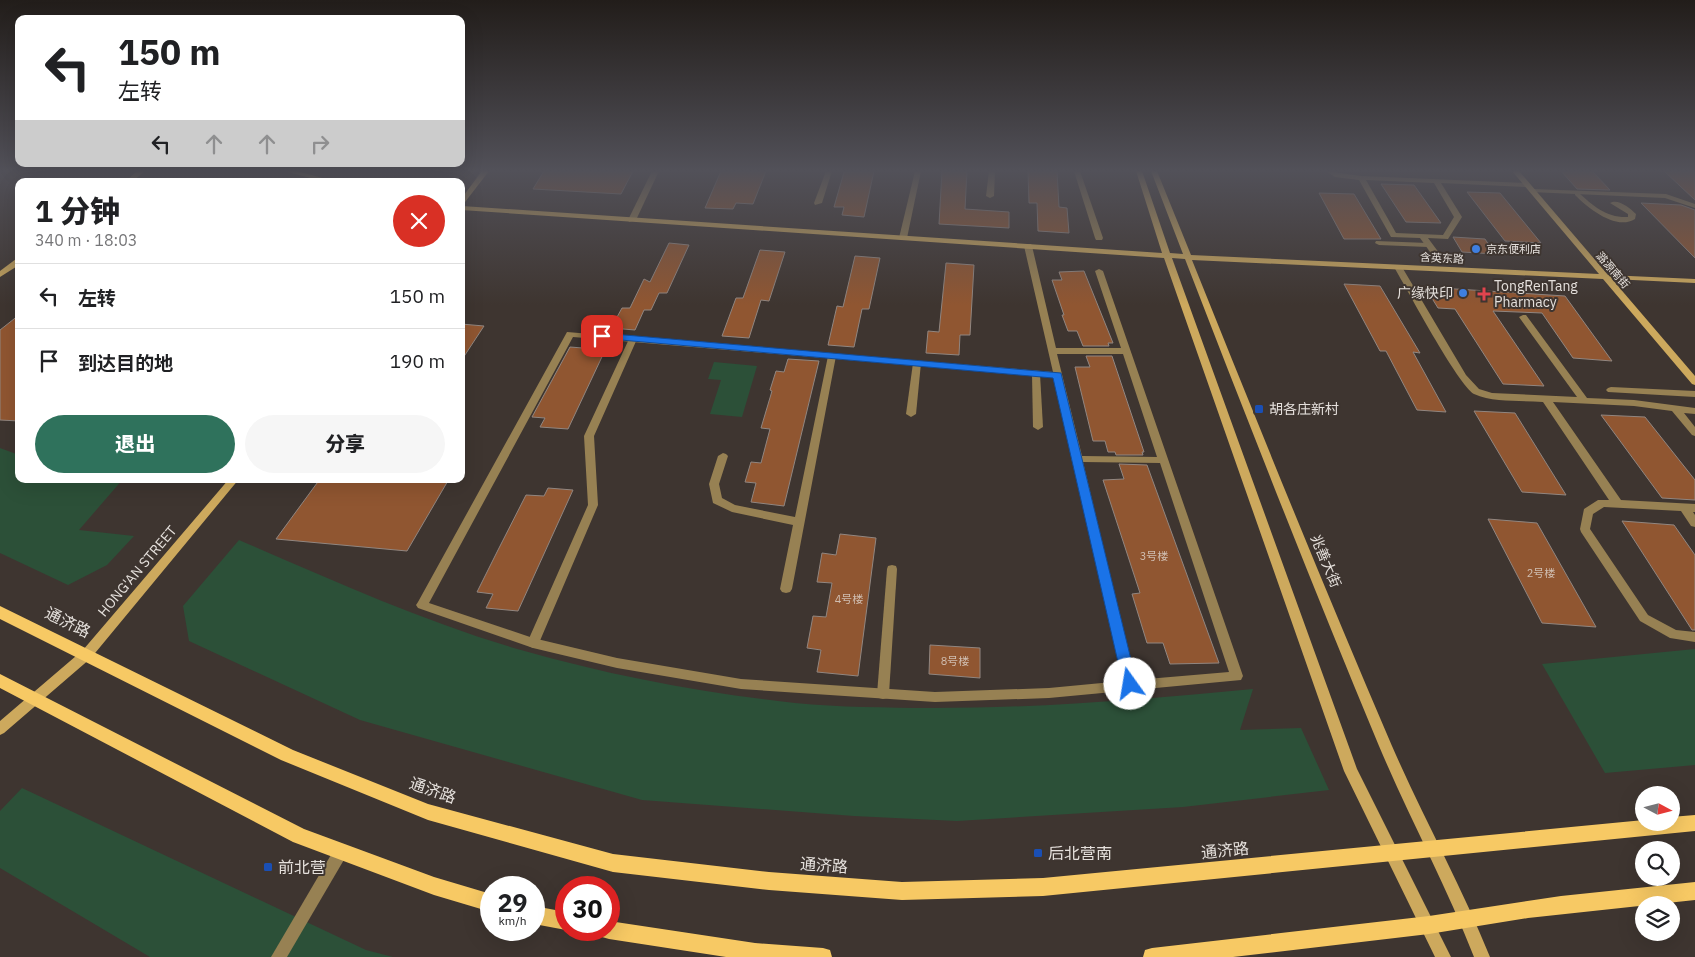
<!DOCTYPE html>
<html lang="zh">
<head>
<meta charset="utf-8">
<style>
	:root { --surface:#fff; --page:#f6f6f6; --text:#202124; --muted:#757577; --line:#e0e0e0; --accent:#2f725c }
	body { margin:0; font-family:"IBM Plex Sans","Noto Sans SC",sans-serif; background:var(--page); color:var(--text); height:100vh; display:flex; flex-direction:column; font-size:19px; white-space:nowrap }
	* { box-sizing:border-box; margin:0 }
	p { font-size:16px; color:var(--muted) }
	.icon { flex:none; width:28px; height:28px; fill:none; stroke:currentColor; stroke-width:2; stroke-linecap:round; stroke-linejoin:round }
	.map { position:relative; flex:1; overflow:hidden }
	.panel { position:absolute; left:15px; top:178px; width:450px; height:305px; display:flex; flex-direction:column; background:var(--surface); border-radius:10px; box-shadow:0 5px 20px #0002 }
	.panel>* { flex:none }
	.top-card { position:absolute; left:15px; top:15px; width:450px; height:152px; border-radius:10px; box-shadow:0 5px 20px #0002; background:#fff; color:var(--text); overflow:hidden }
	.needle { width:32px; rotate:97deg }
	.fabs { position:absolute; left:1635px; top:786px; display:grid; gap:10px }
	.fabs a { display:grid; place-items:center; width:45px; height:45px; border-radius:50%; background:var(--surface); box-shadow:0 5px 20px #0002; font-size:25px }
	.speed { position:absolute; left:480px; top:876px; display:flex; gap:10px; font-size:25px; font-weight:700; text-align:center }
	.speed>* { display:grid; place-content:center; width:65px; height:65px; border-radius:50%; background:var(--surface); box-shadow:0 5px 20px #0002; line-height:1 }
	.speed small { font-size:12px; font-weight:400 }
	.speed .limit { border:8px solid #d22; background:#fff; color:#111 }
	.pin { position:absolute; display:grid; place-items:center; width:42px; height:42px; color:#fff; margin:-21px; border-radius:10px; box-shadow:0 2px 8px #0006 }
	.me { position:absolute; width:55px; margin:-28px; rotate:347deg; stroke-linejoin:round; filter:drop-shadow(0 0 4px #0008) }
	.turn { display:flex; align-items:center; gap:18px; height:105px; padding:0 20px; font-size:22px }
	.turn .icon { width:65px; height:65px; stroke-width:2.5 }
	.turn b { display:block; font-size:35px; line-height:42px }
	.lanes { display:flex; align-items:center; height:48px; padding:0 20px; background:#0003; justify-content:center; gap:25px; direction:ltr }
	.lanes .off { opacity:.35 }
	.round { display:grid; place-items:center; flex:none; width:52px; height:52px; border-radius:26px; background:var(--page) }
	.headline { display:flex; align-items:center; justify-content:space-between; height:85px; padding:0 20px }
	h1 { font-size:30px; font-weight:800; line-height:38px }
	.primary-button { display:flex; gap:10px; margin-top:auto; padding:10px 20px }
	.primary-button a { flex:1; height:58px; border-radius:30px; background:var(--accent); color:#fff; font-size:20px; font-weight:800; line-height:58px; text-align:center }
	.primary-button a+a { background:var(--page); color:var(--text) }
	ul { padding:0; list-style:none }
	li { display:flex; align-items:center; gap:15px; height:65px; padding:0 20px; border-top:1px solid var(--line) }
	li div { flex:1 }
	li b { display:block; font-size:19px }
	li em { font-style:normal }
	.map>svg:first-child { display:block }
	.green { fill:#2c5038 }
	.building { fill:#905631; stroke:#918680 }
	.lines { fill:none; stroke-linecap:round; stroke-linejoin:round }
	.lane { fill:#978153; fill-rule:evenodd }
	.street { fill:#978153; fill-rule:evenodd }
	.secondary { fill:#cda95d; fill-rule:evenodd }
	.primary { fill:#f7c964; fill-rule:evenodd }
	.route { fill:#1a73e8; stroke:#114b97 }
	.shop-dot { fill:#3f7fe0; stroke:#3e3530; stroke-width:2 }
	.health-dot { fill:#e0444e; stroke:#3e3530; stroke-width:2 }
	.transit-dot { fill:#1a4fb4; stroke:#3e3530; stroke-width:2 }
	.labels { text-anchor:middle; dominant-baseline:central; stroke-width:4; stroke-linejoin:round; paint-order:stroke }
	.far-poi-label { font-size:11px; fill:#e5e0dc; stroke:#3e3530; text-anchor:start }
	.far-street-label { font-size:11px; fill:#e5e0dc; stroke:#3e3530 }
	.number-label { font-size:11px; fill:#d0beb1 }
	.poi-label { font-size:14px; fill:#e5e0dc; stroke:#3e3530; text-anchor:start }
	.street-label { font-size:14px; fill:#e5e0dc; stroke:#3e3530 }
	.near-street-label { font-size:16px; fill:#e5e0dc; stroke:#3e3530 }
	.near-poi-label { font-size:16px; fill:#e5e0dc; stroke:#3e3530; text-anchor:start }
</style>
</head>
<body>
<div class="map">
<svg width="1695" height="957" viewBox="0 0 1695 957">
	<rect width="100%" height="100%" fill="#3e3530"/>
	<!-- green -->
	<g class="green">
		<path d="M714 362 757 366 742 417 710 414 721 380 708 379Z"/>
		<path d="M0 448 19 455V479H123L79 530 134 536 107 565 68 585 0 553Z"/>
		<path d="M239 540C332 580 424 622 521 650 605 674 692 691 778 701 823 707 869 707 914 708 1028 709 1140 700 1253 689L1240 730 1301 728 1329 790 1183 807 957 821 854 816 642 800 360 720 189 641 183 606Z"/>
		<path d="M1695 649V765L1605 773 1542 664Z"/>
		<path d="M22 788 366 950 393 957H150L0 868V811Z"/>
	</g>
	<!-- building -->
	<g class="building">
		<path d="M544 171H633L621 194 533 189Z"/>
		<path d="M721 171H766L753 204 736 203 733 209 705 208Z"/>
		<path d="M874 171 864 217 842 215 844 207H834L844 172Z"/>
		<path d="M942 171H967L965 209 1009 212V228L939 224Z"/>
		<path d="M1028 171H1057L1059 207 1067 208 1069 233 1038 231 1037 203H1029Z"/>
		<path d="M1561 171H1592L1610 190 1577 189Z"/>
		<path d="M1664 171H1695V200Z"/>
		<path d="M1381 184 1414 185 1441 223 1406 222Z"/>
		<path d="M1467 192 1500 193 1541 243 1505 241Z"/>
		<path d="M1319 193 1354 194 1381 239H1344Z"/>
		<path d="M1641 203 1681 205 1695 210V258Z"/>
		<path d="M1453 237 1485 239 1495 254 1462 252Z"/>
		<path d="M669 243 689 245 667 293H659L651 310H644L635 330 611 328 622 308H630L644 279 650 282Z"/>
		<path d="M760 250 785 252 769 301 761 300 749 338 722 336 736 298H743Z"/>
		<path d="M855 256 880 258 869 309H862L854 347 828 345 837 306 843 307Z"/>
		<path d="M946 263 974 265 970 335H960L959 355 926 353 928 331 939 332Z"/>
		<path d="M1084 271 1113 343H1108L1109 346H1083L1077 331H1068L1062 315H1064L1052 280H1062L1059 272Z"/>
		<path d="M1344 284 1380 286 1420 353 1413 352 1446 412 1417 410 1386 351H1380Z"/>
		<path d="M1425 287 1565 296 1612 361 1573 358 1542 313 1493 311 1544 386 1503 384 1455 309 1438 308Z"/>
		<path d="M19 315V421L0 420V330Z"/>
		<path d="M461 324 484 326 461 361Z"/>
		<path d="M585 343 608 344 568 429 540 427 545 418 532 417 570 347 583 348Z"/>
		<path d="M1086 356H1112L1144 452H1142L1143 455H1116L1115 452H1108L1105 441H1093L1075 367H1090Z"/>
		<path d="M788 359 819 361 784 506 751 502 756 483 745 482 751 462 761 463 770 429 761 428 772 391 770 390 776 371 784 372Z"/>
		<path d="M1474 411 1515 413 1566 495 1522 492Z"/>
		<path d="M1601 415 1645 417 1695 480V500L1662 498Z"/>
		<path d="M1119 464 1147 465 1219 663 1170 664 1163 643H1147L1132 594 1140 593 1103 480 1124 479Z"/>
		<path d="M320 479H449L407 551 276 539Z"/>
		<path d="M548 488 573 490 518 611 486 608 493 594 477 592 498 550 526 495 544 496Z"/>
		<path d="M1488 519 1537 523 1596 627 1542 623Z"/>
		<path d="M1622 521 1674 525 1695 555V630H1692Z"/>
		<path d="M840 534 876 538 858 676 817 672 821 650 807 648 813 616 826 617 832 583 817 582 822 553 836 555Z"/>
		<path d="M930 645 980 648V678L929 674Z"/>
	</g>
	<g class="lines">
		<!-- lane -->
		<g class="lane">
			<path d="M826 171H832L822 203 815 205 814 203Z"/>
			<path d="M915 171H921L907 238 903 240 899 238Z"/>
			<path d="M989 171H995L994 196 990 198 986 196Z"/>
			<path d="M1074 171H1080L1103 238 1102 240H1096L1095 238Z"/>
			<path d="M1575 193H1579C1593 206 1607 218 1628 217V214L1610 203C1618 198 1630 208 1636 214L1635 219C1616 231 1588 208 1575 195Z"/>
			<path d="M1376 241 1428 243 1432 245 1428 247 1379 245 1375 243Z"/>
			<path d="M633 336 637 339 594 436 598 505 539 643 537 646 533 648 529 646 527 643 588 505 584 436 629 339Z"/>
			<path d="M832 353 836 356 792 589 790 592 786 593 782 592 780 589 793 525 732 512 713 503 709 484 718 456 723 453 726 454 728 456 719 484 722 498 735 505 795 517 828 356Z"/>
			<path d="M917 360 921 363 916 414 911 417 906 414 913 363Z"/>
			<path d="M1036 371 1040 374 1043 427 1038 430 1033 427 1032 374Z"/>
			<path d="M1611 387 1695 391V397L1608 392 1606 390 1608 388Z"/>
			<path d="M892 565 896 566 897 569 889 694 887 698 883 699 879 698 877 694 887 569 888 566Z"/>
		</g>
		<!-- street -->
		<g class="street">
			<path d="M652 171H659L636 220 629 222 628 220Z"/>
			<path d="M1326 171 1361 176 1528 183 1531 185 1528 187 1441 183 1462 217 1448 239 1428 238 1445 261 1441 263H1438L1420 238 1391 237 1359 180 1335 177ZM1366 180 1434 183 1454 217 1443 235 1396 233Z"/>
			<path d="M1533 189 1666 194 1695 204V208L1665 198 1531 192V190Z"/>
			<path d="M1025 244H1031L1032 246 1056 348H1121L1095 271 1099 269 1103 271 1243 676 1241 680 1049 698 935 702 741 689 617 668 533 648 418 608 416 605 418 602 567 332 1053 372 1024 246ZM573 337 1054 377 1072 457 1071 459 1073 462 1123 681 1049 688 935 692 741 679 617 658 533 638 429 603ZM1057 354H1123L1157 457 1082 456ZM1083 462 1160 463 1229 672 1135 680Z"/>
			<path d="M1395 265H1398L1402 267 1466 375 1479 389 1492 393 1577 397 1519 317 1523 315H1526L1587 398 1634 400 1695 408V414L1684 413 1695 427V436L1692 435 1672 411 1634 406 1553 402 1621 500 1695 504V512H1693L1695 515V527L1691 526 1681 511 1604 507 1593 514 1590 529 1648 615 1676 630 1695 632V642L1670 638 1640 621 1581 532 1580 529 1584 509 1598 500H1609L1543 402C1521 400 1494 403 1474 394 1458 385 1407 289 1394 267Z"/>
			<path d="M340 846 345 848 347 853 345 858 287 957H271L335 848Z"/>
		</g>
		<!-- secondary -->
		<g class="secondary">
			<path d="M137 171H145L133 181H126Z"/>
			<path d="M284 171H297L333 181H322Z"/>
			<path d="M482 171H489L462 206 1162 253 1136 171H1142L1170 253 1183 254 1151 171H1157L1191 255 1599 274 1512 171H1519L1608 275 1695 279V283L1612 279 1695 376V385L1692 384 1603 279 1192 260C1257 422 1323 585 1392 746 1423 817 1461 885 1490 957H1474C1446 885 1409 817 1379 746 1312 585 1248 422 1185 259L1172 258 1357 769 1451 957H1435L1344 771 1164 258 461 210V199Z"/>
			<path d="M16 259H19V265L0 277V271Z"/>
			<path d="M229 479H239L91 658 4 733 0 735V721L83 650Z"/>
		</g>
		<!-- primary -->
		<g class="primary">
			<path d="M0 606 293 750 428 804 613 854 769 872 902 882 1043 878 1644 820V822H1671V817L1695 815V831L1043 896 902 900 769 890 613 872 428 820 281 760 0 619Z"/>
			<path d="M0 674 304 829 434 877 491 894V912L434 895 293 842 0 688Z"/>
			<path d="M1695 882V900L1528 918 1429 934 1233 957H1143L1145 950 1152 948 1429 916 1561 896Z"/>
			<path d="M534 906 566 912V930L534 924Z"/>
			<path d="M609 921 755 943 823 948 830 950 832 957H726L609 939 602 937 600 930H609Z"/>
		</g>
	</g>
	<!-- sky -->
	<linearGradient id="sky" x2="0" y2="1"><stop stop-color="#221d1a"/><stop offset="0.56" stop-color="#525159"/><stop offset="1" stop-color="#525159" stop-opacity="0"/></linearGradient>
	<rect width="1695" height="305" fill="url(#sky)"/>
	<!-- route -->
	<path class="route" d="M602 333 1061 373 1137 684 1135 688H1125L1123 684 1053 378 598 338V334Z"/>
	<!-- markers -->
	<g class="shop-dot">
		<circle cx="1476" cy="249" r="5"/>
		<circle cx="1463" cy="293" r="5"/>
	</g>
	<path class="health-dot" d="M1481.5 286.5h5v5h5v5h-5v5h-5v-5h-5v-5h5z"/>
	<g class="transit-dot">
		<rect x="1254" y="404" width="10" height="10" rx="2.5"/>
		<rect x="1033" y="848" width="10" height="10" rx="2.5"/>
		<rect x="263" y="862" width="10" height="10" rx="2.5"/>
	</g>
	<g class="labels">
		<!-- far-poi labels -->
		<g class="far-poi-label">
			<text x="1486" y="249">京东便利店</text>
		</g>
		<!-- far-street labels -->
		<g class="far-street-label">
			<text transform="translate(1442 258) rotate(3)">含英东路</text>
			<text transform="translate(1613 270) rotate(49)">潞源南街</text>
		</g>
		<!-- number labels -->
		<g class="number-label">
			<text x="1154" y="556">3号楼</text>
			<text x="1541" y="573">2号楼</text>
			<text x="849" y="599">4号楼</text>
			<text x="955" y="661">8号楼</text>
		</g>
		<!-- poi labels -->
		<g class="poi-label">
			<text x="1494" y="286">TongRenTang<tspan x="1494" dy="16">Pharmacy</tspan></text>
			<text x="1453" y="293" text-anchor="end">广缘快印</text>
			<text x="1269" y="409">胡各庄新村</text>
		</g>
		<!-- street labels -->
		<g class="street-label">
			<text transform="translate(1326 561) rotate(67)">兆善大街</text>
			<text transform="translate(137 571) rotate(-50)">HONG'AN STREET</text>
		</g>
		<!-- near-street labels -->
		<g class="near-street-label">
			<text transform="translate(68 622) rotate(26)">通济路</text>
			<text transform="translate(433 790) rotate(19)">通济路</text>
			<text transform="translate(1225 850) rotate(-6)">通济路</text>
			<text transform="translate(824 865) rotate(4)">通济路</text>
		</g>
		<!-- near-poi labels -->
		<g class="near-poi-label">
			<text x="1048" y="853">后北营南</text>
			<text x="278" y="867">前北营</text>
		</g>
	</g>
</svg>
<div class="fabs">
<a><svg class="needle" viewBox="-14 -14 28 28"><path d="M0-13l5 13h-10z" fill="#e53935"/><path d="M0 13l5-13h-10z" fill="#757577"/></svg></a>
<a><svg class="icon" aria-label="search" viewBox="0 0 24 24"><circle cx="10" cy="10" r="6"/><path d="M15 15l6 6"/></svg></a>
<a><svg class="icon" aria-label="layers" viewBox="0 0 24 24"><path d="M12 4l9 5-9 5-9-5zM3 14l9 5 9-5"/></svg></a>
</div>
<div class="speed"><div>29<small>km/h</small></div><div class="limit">30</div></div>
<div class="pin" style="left:602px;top:336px;background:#d93025"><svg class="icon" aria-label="arrive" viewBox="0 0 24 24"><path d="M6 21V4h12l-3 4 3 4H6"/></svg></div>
<svg class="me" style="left:1130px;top:684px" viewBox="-20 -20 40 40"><circle r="19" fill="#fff"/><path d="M0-13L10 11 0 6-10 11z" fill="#1a73e8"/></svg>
<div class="top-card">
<div class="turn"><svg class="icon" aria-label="left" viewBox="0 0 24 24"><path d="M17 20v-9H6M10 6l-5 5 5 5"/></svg><div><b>150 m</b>左转</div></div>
<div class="lanes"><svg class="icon" aria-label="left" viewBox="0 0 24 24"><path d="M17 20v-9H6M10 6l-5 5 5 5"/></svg><svg class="icon off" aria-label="ahead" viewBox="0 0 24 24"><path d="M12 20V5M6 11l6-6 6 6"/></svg><svg class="icon off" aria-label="ahead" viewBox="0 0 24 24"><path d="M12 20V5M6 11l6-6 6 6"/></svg><svg class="icon off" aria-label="right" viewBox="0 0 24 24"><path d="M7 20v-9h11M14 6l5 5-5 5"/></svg></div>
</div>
<section class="panel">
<div class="headline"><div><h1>1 分钟</h1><p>340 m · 18:03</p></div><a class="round" style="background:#d93025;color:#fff"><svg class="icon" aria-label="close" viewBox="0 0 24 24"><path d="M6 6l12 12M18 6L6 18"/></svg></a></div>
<ul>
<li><svg class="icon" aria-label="left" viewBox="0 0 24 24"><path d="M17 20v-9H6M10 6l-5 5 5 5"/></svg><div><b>左转</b></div><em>150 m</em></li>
<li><svg class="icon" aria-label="arrive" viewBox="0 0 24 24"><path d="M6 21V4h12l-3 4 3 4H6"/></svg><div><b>到达目的地</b></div><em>190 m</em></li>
</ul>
<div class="primary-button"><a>退出</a><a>分享</a></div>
</section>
</div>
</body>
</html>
